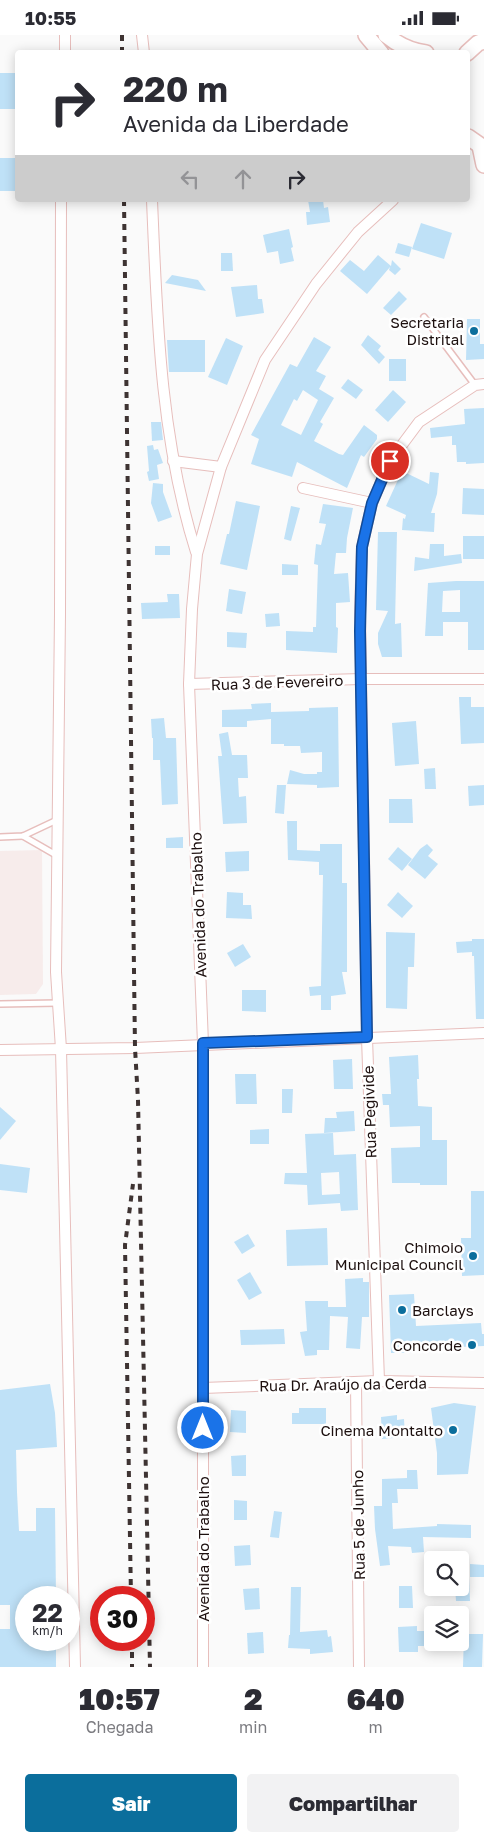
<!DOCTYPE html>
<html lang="pt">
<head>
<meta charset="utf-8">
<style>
	:root { --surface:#fff; --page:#f2f2f3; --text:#2b2b33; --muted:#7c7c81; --accent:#0b6e9c }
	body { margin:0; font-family:"Golos Text",sans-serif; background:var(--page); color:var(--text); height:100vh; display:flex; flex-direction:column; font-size:19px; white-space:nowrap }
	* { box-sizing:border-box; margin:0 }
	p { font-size:16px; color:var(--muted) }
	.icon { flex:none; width:28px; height:28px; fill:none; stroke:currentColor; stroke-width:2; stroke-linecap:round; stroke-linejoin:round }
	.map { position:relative; height:1632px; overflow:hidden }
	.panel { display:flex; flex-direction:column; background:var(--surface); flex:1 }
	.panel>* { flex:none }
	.top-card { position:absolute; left:15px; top:15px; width:455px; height:152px; border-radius:5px; box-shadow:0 2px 12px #0003; background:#fff; color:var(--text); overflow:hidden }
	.buttons { position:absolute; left:424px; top:1516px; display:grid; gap:10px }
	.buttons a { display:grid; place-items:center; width:45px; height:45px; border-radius:5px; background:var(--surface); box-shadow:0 2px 12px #0003; font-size:25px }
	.speed { position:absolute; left:15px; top:1551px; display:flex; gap:10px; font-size:25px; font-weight:700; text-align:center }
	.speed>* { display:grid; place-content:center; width:65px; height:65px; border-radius:50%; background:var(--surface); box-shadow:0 2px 12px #0003; line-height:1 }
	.speed small { font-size:12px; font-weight:400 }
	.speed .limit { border:8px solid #d22; background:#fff; color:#111 }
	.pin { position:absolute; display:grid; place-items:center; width:42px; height:42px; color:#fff; margin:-21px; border:2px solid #fff; border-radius:50%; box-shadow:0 1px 5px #0007 }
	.me { position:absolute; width:55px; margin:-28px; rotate:0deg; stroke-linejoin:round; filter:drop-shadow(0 0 4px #0008) }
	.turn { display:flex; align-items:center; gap:18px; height:105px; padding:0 25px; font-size:22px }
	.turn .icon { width:65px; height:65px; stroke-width:2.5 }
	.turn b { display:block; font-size:35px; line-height:42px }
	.lanes { display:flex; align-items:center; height:48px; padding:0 25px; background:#0003; justify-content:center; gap:25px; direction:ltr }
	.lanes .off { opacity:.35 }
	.eta { display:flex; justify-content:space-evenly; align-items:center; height:85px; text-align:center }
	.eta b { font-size:30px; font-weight:800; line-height:35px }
	.cta { display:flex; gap:10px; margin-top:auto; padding:10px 25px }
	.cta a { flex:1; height:58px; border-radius:5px; background:var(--accent); color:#fff; font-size:20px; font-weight:800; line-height:58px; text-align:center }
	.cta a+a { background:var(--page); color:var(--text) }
	.status { display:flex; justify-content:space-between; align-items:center; height:35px; padding:0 25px; background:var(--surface); direction:ltr }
	.status svg { height:14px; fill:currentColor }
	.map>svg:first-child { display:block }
	.built { fill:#f7eceb }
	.building { fill:#bfe1f7; fill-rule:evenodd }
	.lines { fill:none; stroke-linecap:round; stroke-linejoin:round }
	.lane-casing { stroke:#e7bebc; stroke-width:8 }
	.street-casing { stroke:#e7bebc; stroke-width:12 }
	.secondary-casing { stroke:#e7bebc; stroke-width:18 }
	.lane { stroke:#fff; stroke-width:5 }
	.street { stroke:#fff; stroke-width:10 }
	.secondary { stroke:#fff; stroke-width:15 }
	.rail { stroke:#3e3332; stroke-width:4; stroke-dasharray:6 6; stroke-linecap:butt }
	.route-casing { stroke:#114b97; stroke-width:12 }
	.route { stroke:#1a73e8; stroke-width:9 }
	.poi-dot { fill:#0b6e9c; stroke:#fff; stroke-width:2 }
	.labels { text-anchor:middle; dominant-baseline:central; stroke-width:5; stroke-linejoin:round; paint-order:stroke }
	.poi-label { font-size:15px; fill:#1d100f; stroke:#fff; text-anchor:end }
	.street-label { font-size:15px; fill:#1d100f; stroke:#fff }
</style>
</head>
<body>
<div class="status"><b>10:55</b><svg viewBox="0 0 49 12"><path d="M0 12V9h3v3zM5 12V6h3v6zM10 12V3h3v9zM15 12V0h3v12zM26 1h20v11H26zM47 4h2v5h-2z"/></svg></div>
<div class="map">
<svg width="484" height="1632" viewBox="0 0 484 1632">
	<rect width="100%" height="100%" fill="#fafafa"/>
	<!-- built -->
	<path class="built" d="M42 815 43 949 36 959 0 960V816Z"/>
	<!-- building -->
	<g class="building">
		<rect x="0" y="38" width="18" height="36"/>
		<rect x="0" y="123" width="18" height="33"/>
		<path d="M308 165H323L324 173 328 172 330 187 307 190 306 177H310Z"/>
		<path d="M421 188 452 198 444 224 412 214Z"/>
		<path d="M289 194 293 212 291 213 294 226 280 229 278 216 267 218 263 200Z"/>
		<path d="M398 208 412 212 409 222 395 218Z"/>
		<path d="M221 218H232L233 236H221Z"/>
		<path d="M378 220 391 231 392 225 401 234 395 240 389 235 390 232 367 259 340 236 350 225 364 236Z"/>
		<path d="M172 240 198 245 206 256 165 248Z"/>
		<path d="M257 250 258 264H262L264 278 236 282 231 252Z"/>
		<path d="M399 256 407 264 391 280 383 273Z"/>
		<path d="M467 284H480V309H484V324L466 325Z"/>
		<path d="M368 300 381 311 378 315 385 322 379 329 361 310Z"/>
		<path d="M314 302 331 312 316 336 326 341 319 354 334 363 320 387 323 389 314 406 339 419 343 420 364 390 377 400V404L364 422 361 420 347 453 297 427 292 442 251 429 259 404 251 400 290 329 297 332ZM303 355 318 365 301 400 281 390 294 364 297 366Z"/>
		<path d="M226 303 243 311 227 350 208 342Z"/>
		<path d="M167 305H205V337H169Z"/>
		<rect x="389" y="324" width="17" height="22"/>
		<path d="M348 344 363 355 356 364 341 353Z"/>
		<path d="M393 355 406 367 388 387 375 375Z"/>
		<path d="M484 373V428L466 429V427H457L456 410H452V401L431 403 430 393 465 389 464 374Z"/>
		<path d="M151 387H161L163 405 152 406Z"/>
		<path d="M153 410 154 415 158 414 163 428 157 430 159 444 149 446 147 437 149 436 147 411Z"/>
		<path d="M402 436 429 449 430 437 439 438 437 459 431 478H435L434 497 402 495 403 483 405 484 406 480 386 471Z"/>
		<path d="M153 448 163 449V457L172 482 158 487 151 468Z"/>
		<path d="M463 453 484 454V480L462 479Z"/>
		<path d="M236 466 260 471 247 535 220 529 227 499H229Z"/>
		<path d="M323 469 353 473 347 503 346 518H336L334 539 348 538 350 567 336 568V592L338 593 337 618 286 615V596L313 597V592H316L318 530 314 529 316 509 321 510 326 489 319 488Z"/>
		<path d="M291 471 300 473 291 506 284 504Z"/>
		<path d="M378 497H397L395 589 401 588 402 622H382L378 609V598L388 576 376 575Z"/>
		<rect x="463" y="501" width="21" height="23"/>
		<path d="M430 509H444V521L461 519 462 528 414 536 415 522 429 524Z"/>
		<rect x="155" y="511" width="15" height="9"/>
		<path d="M282 529 298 530V540H282Z"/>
		<path d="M456 546H484V615H468V587H443V601H425L428 548ZM460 555V577H442L443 556Z"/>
		<path d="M229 554 246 557 242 579 226 576Z"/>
		<path d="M167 559H179L180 583 142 584 141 568 168 567Z"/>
		<path d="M279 578 280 591 266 592 265 579Z"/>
		<path d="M227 597 247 598 246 613 227 612Z"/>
		<path d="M459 662H471V672H484V708L461 709Z"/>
		<path d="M271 668V677L309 676V673L338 672 339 752 317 753V750L287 749 290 735 304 739H317V737H322V717L301 718 300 711H284V709H271V684L247 686V692H222V675L252 674 251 669Z"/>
		<path d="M164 683 166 703H176L178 769 162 770 160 725H153V703H152L151 684Z"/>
		<path d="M416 686 419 729 395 731 392 688Z"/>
		<path d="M228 697 232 720H247L248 743H238L239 762 246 761 247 788 223 789 218 721H222L219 699Z"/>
		<path d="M435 733 436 754H425L424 734Z"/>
		<path d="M277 750H286L284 779 275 778Z"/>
		<path d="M484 750V770L469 771 468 751Z"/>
		<path d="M389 764H412L413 788H389Z"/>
		<path d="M287 786H297V815L320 816V809H342V848H347V937H342L346 959 331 961V975H321V960L310 961 309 952 321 951V948L323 840H319V827L288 825Z"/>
		<path d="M183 802V813H166V803Z"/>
		<path d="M427 809 433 815 428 821 438 829 425 844 408 830 420 814Z"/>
		<path d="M398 812 412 824 402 836 388 824Z"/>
		<path d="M249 816V836L226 837 225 817Z"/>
		<path d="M227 857 243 858V870H251L252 884 226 883Z"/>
		<path d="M398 857 413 871 402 883 387 870Z"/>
		<path d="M386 897 415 898 414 932H408L407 974 386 973Z"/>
		<path d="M472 904H484V984H476L474 921H472V917L457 918 456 907 472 906Z"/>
		<path d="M243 909 251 922 235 932 227 918Z"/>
		<path d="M242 955H266V977L242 976Z"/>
		<path d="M418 1020 419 1044H417L418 1071 432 1072V1105H447V1150H420V1148H392L391 1113 420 1112V1091L390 1092 389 1070H383L382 1059H391L389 1022Z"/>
		<path d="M352 1024 353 1054H334L333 1025Z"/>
		<path d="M235 1039H256L257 1069H236Z"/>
		<path d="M282 1054H293L292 1078H282Z"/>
		<path d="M0 1072 16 1086 0 1105Z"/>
		<path d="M354 1076 355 1096 324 1098 325 1083H337L336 1077Z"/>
		<path d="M269 1094V1109H250V1095Z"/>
		<path d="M333 1098 334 1120 356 1119 358 1175 341 1176 340 1168 308 1170 307 1150 284 1149 285 1138H307L305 1099ZM339 1137 340 1159 322 1160 321 1138Z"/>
		<path d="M0 1129 30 1133 27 1158 0 1155Z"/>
		<path d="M471 1156H484V1240L462 1241 461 1203H471Z"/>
		<path d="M327 1193 328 1230 287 1231 286 1195Z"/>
		<path d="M248 1199 255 1211 242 1219 234 1207Z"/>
		<path d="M250 1237 262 1258 249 1265 237 1245Z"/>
		<path d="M363 1243V1247H369V1282H362L360 1314 346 1313 348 1282 330 1281 329 1315H317V1320L305 1321 300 1297 307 1296 305 1266H328V1272H346L345 1244Z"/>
		<path d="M414 1259 416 1291 481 1288 482 1299H484V1311L434 1313V1317L391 1318 389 1260Z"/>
		<path d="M284 1294 285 1309 241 1310 240 1295Z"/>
		<path d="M50 1349 55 1378 57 1412 16 1415 17 1457 19 1496H36V1473H55L56 1562H26V1605H56V1632H0V1594H10V1570H0V1355Z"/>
		<path d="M454 1368 476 1371 468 1439 437 1440V1418L431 1373Z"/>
		<path d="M299 1373H326V1389H292V1378H299Z"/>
		<path d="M231 1375 246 1376V1398L230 1397Z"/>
		<path d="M397 1380V1385L404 1384 405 1402 382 1404 381 1382Z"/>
		<path d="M246 1420V1441H232L231 1421Z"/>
		<path d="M407 1435H417L418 1454H397L398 1468H392L393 1494 437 1491V1489L471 1490V1503L423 1502 424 1517 412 1518 411 1512 388 1511 390 1530 380 1531 375 1494 374 1471H382V1444L407 1443Z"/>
		<path d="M234 1465 247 1466V1485H234Z"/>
		<path d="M274 1476 282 1477 279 1503 270 1502Z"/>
		<path d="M250 1510 251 1530 235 1531 234 1511Z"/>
		<path d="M470 1529 484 1530V1542H470Z"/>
		<path d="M460 1543H469L470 1566H456L455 1552H460Z"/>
		<path d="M399 1551H412L413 1573H399Z"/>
		<path d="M291 1552H301L300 1597 327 1595 328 1602 331 1601 333 1617 310 1619V1614L288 1613 289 1600H290Z"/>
		<path d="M259 1553 260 1574 245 1575 243 1554Z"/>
		<path d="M417 1591V1596H432V1611H418V1617H399L398 1592Z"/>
		<path d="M263 1597 264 1618 248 1619 247 1598Z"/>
		<path d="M464 1599H483L482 1632H463Z"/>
	</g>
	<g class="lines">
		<!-- lane casing -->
		<g class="lane-casing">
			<g id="lane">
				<path d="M424 282 475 350"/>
				<path d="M23 801 56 820"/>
				<path d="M0 802 23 801 57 785"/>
				<path d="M0 969 58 968"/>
			</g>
		</g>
		<!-- street casing -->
		<g class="street-casing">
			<g id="street">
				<path d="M142 0 144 18"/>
				<path d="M65 18V0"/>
				<path d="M61 165 60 579 56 937 61 1014 75 1632"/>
				<path d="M152 165C157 284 160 403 196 517"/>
				<path d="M173 426 221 432"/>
				<path d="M303 453 372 468"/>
				<path d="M189 649 361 644H484"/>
				<path d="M0 1015 135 1013 484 998"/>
				<path d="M379 1346 367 1003 360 579 362 512 372 468 390 426 419 387 475 350 484 349"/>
				<path d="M356 1348 359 1632"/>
				<path d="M203 1353 379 1346 484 1348"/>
				<path d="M203 1632V1009L189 649 192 574 197 519 221 432 265 325 316 249 358 197 393 165"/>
			</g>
		</g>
		<!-- secondary casing -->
		<g class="secondary-casing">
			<g id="secondary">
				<path d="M366 0 381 18"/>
				<path d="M386 0C398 10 410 16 426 18"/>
				<path d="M467 18 478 8 484 6"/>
				<path d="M468 102 484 113"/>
				<path d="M480 111 484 130"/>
			</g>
		</g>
		<!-- lane -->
		<use href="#lane" class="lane"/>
		<!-- street -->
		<use href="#street" class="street"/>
		<!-- secondary -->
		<use href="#secondary" class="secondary"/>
		<!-- rail -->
		<g class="rail">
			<path d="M122 0V18"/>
			<path d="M124 165 135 1013 138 1065 150 1632"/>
			<path d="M131 1562 125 1210 133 1149"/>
			<path d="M132 1605V1632"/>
		</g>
	</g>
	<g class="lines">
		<!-- route casing -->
		<g class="route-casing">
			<path id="route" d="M203 1393V1008L367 1002 360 596 362 512 372 468 390 426"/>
		</g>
		<!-- route -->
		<use href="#route" class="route"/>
	</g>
	<!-- markers -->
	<g class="poi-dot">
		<circle cx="474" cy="296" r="5"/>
		<circle cx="473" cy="1221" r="5"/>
		<circle cx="402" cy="1275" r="5"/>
		<circle cx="472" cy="1310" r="5"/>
		<circle cx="453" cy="1395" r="5"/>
	</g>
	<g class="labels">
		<!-- poi labels -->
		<g class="poi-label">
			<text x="464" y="287">Secretaria<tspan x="464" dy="17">Distrital</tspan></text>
			<text x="463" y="1212">Chimoio<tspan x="463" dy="17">Municipal Council</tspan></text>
			<text x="412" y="1275" text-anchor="start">Barclays</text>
			<text x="462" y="1310">Concorde</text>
			<text x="443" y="1395">Cinema Montalto</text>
		</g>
		<!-- street labels -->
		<g class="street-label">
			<text transform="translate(277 647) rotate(-2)">Rua 3 de Fevereiro</text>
			<text transform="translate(198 870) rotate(-92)">Avenida do Trabalho</text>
			<text transform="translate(369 1077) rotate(-92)">Rua Pegivide</text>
			<text transform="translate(343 1349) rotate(-1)">Rua Dr. Araújo da Cerda</text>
			<text transform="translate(358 1490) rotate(-91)">Rua 5 de Junho</text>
			<text transform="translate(203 1514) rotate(-90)">Avenida do Trabalho</text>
		</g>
	</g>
</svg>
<div class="buttons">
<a><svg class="icon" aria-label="search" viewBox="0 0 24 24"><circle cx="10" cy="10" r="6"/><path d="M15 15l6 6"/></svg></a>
<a><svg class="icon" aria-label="layers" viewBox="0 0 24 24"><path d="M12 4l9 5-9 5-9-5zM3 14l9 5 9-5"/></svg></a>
</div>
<div class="speed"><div>22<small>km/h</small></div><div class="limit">30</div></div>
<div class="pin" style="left:390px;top:426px;background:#d93025"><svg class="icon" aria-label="arrive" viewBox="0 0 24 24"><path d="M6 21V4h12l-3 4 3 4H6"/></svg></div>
<svg class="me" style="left:203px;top:1393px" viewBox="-20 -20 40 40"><circle r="17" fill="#1a73e8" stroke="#fff" stroke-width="3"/><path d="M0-11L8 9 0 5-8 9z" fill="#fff"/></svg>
<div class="top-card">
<div class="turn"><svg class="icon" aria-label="right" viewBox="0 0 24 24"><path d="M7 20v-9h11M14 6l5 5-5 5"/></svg><div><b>220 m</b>Avenida da Liberdade</div></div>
<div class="lanes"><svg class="icon off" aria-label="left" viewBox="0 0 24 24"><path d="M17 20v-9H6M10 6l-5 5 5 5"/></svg><svg class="icon off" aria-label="ahead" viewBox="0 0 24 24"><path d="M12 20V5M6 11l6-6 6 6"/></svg><svg class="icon" aria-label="right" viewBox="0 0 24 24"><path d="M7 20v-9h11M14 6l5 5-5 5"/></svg></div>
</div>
</div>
<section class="panel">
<div class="eta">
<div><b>10:57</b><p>Chegada</p></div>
<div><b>2</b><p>min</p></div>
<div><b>640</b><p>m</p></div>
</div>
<div class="cta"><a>Sair</a><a>Compartilhar</a></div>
</section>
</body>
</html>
